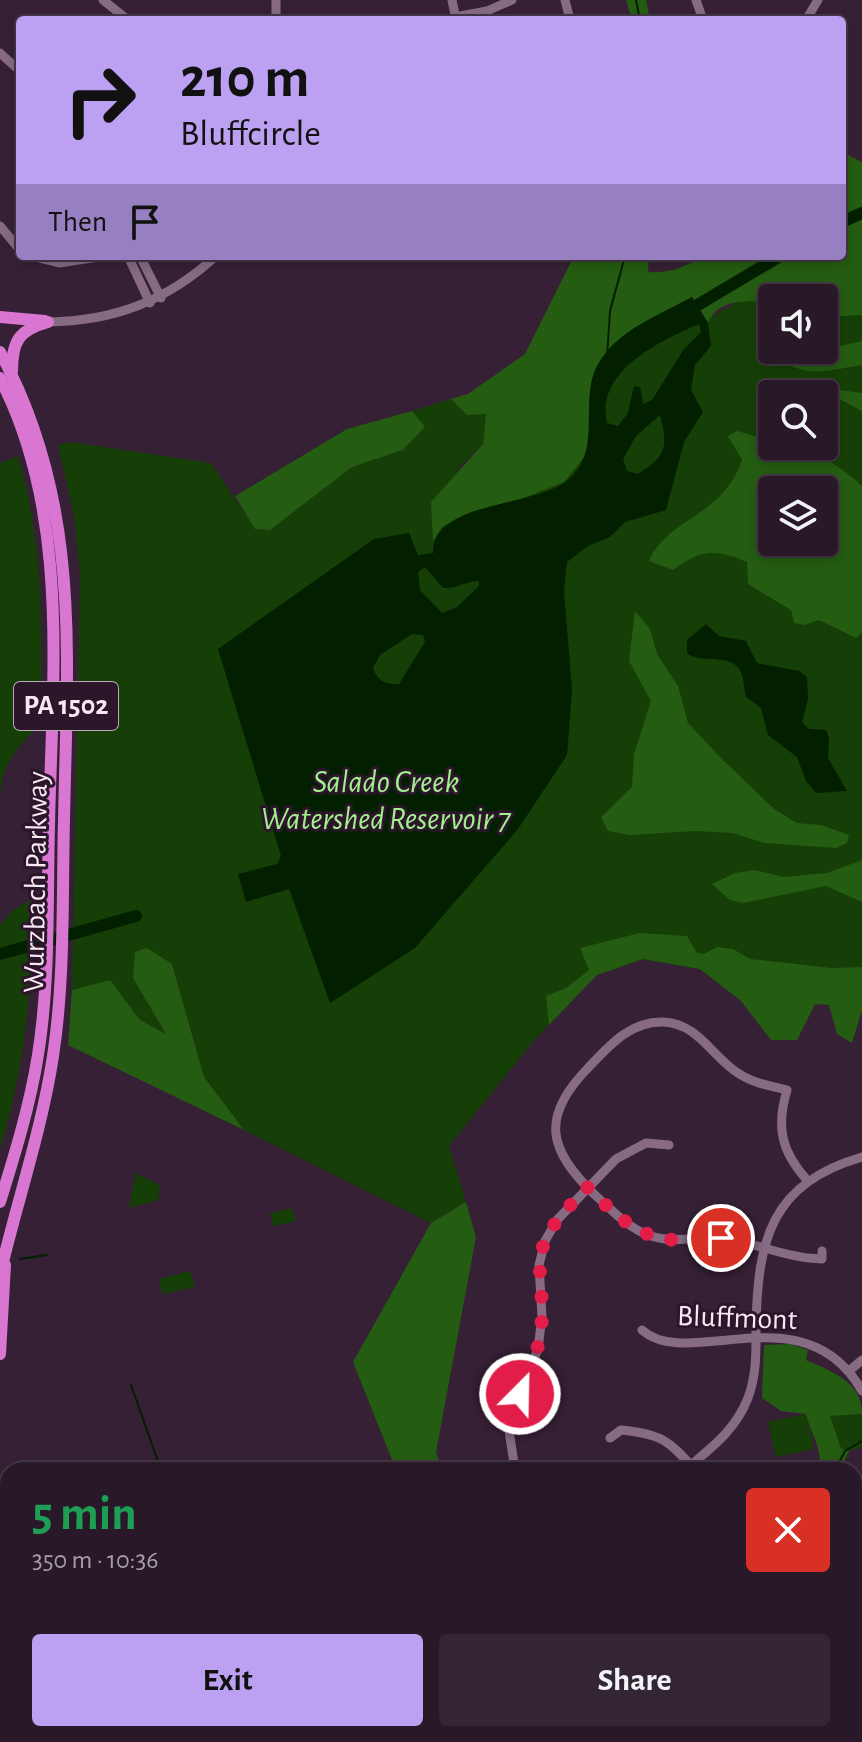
<!DOCTYPE html>
<html lang="en">
<head>
<meta charset="utf-8">
<style>
	:root { --surface:#281828; --page:#342534; --text:#f1f3f6; --muted:#a5a0a8; --line:#443745; --accent:#bca0f2 }
	body { margin:0; font-family:"Alegreya Sans",sans-serif; background:var(--page); color:var(--text); height:100vh; display:flex; flex-direction:column; font-size:30px; white-space:nowrap }
	* { box-sizing:border-box; margin:0 }
	p { font-size:26px; color:var(--muted) }
	.icon { flex:none; width:44px; height:44px; fill:none; stroke:currentColor; stroke-width:2; stroke-linecap:round; stroke-linejoin:round }
	.map { position:relative; flex:1; overflow:hidden }
	.side { position:absolute; left:0px; top:1462px; width:862px; height:280px; display:flex; flex-direction:column; background:var(--surface); border-radius:24px 24px 0 0; box-shadow:0 4px 12px #0003,0 0 0 2px var(--line) }
	.side>* { flex:none }
	.banner { position:absolute; left:16px; top:16px; width:830px; height:244px; border-radius:8px; box-shadow:0 4px 12px #0003,0 0 0 2px var(--line); background:#bca0f2; color:#111; overflow:hidden }
	.controls { position:absolute; left:758px; top:284px; display:grid; gap:16px }
	.controls a { display:grid; place-items:center; width:80px; height:80px; border-radius:8px; background:var(--surface); box-shadow:0 4px 12px #0003,0 0 0 2px var(--line); font-size:40px }
	.pin { position:absolute; display:grid; place-items:center; width:68px; height:68px; color:#fff; margin:-34px; border:4px solid #fff; border-radius:50%; box-shadow:0 2px 8px #0007 }
	.me { position:absolute; width:88px; margin:-44px; rotate:23deg; stroke-linejoin:round; filter:drop-shadow(0 0 6px #0008) }
	.turn { display:flex; align-items:center; gap:28px; height:168px; padding:0 32px; font-size:36px }
	.turn .icon { width:104px; height:104px; stroke-width:2.5 }
	.turn b { display:block; font-size:56px; line-height:68px }
	.then { display:flex; align-items:center; height:76px; padding:0 32px; background:#0003; gap:16px; font-size:30px }
	.round { display:grid; place-items:center; flex:none; width:84px; height:84px; border-radius:8px; background:var(--page) }
	.summary { display:flex; align-items:center; justify-content:space-between; height:136px; padding:0 32px }
	h1 { font-size:48px; font-weight:700; line-height:60px; color:#1e9e55 }
	.action { display:flex; gap:16px; margin-top:auto; padding:16px 32px }
	.action a { flex:1; height:92px; border-radius:8px; background:var(--accent); color:#111; font-size:32px; font-weight:700; line-height:92px; text-align:center }
	.action a+a { background:var(--page); color:var(--text) }
	.map>svg:first-child { display:block }
	.green { fill:#153f07; fill-rule:evenodd }
	.forest { fill:#245c11; fill-rule:evenodd }
	.water { fill:#021f00; fill-rule:evenodd }
	.lines { fill:none; stroke-linecap:round; stroke-linejoin:round }
	.stream { stroke:#021f00; stroke-width:2 }
	.river { stroke:#021f00; stroke-width:12 }
	.minor { stroke:#866b83; stroke-width:9 }
	.major { stroke:#b772b2; stroke-width:11 }
	.highway { stroke:#d876d2; stroke-width:12 }
	.route { stroke:#e11d48; stroke-width:14; stroke-dasharray:0 25.2 }
	.labels { text-anchor:middle; dominant-baseline:central; stroke-width:6; stroke-linejoin:round; paint-order:stroke }
	.shield { fill:#2c162a; stroke:#bba9b9; stroke-width:2 }
	.shield-label { font-size:28px; font-weight:bold; fill:#f8e8f6 }
	.street-label { font-size:30px; fill:#f8e8f6; stroke:#2c162a }
	.water-label { font-size:32px; font-style:italic; fill:#a2ef8d; stroke:#2c162a }
</style>
</head>
<body>
<div class="map">
<svg width="862" height="1742" viewBox="0 0 862 1742">
	<rect width="100%" height="100%" fill="#362035"/>
	<!-- green -->
	<g class="green">
		<path d="M862 253V986L757 979 643 959 597 975 536 1038 449 1146 466 1202 431 1223 244 1130 204 1077 172 964 133 978 167 1035 140 1020 110 980 72 990 80 573 74 516 58 445 71 442 211 463 255 529 270 530 352 467 403 450 425 427 412 411 451 399 467 415 487 414 483 444 451 475 599 363 709 318 743 299ZM772 298H824V350H772ZM772 394H824V446H772ZM772 490H824V542H772Z"/>
		<path d="M18 456C44 545 42 632 41 724 18 746 3 762 0 795V463Z"/>
		<path d="M33 898C33 986 25 1066 0 1150V925L11 912Z"/>
		<path d="M136 1173 160 1186 158 1200 129 1208Z"/>
		<path d="M292 1208 296 1221 273 1226 270 1213Z"/>
		<path d="M190 1271 195 1287 163 1294 159 1279Z"/>
		<path d="M806 1414 814 1449 776 1457 768 1422Z"/>
		<path d="M862 1414V1447L849 1451 841 1449 829 1415Z"/>
	</g>
	<!-- forest -->
	<g class="forest">
		<path d="M626 0H646L650 20H632Z"/>
		<path d="M842 152 862 162V315L824 317V298H772V304C750 300 718 298 708 323L692 297 626 334 592 385 589 451 564 482 511 503 470 512 442 527 433 541 431 502 483 444 486 414 467 415 451 399 468 394 525 354 574 256H649L648 272C683 274 690 258 715 256 756 252 800 256 842 256Z"/>
		<path d="M862 341V365C834 369 805 380 782 359Z"/>
		<path d="M819 387 862 393V411L841 400 824 401V394L815 391Z"/>
		<path d="M412 411 425 427 403 450 352 467 270 530 255 529 235 496 347 429Z"/>
		<path d="M737 431 772 441V446C808 446 837 462 862 486V632L856 638 819 620 804 625 794 623 791 610 748 584 747 562C714 549 702 549 673 570L649 561C668 517 722 518 742 460L728 436ZM772 490H824V542H772Z"/>
		<path d="M635 611 650 629 657 654 678 686 688 723 718 755 774 809 797 823 821 825 849 835 847 843 836 848 764 843 733 833 696 831 630 835 608 831 601 817 632 787 634 754 651 701 629 661Z"/>
		<path d="M862 860V902L826 886 743 903 730 900 712 884 735 873 755 870 783 877 827 873Z"/>
		<path d="M640 933 687 936 697 953 704 954 717 947 733 949 750 959 831 968 862 967V1010L852 1043 837 1034 829 1005 815 1004 797 1040H771L741 1001 700 969 643 959 597 975 549 1025 546 996 566 988 589 970 580 948Z"/>
		<path d="M147 948 172 964 204 1077 244 1130 68 1045 72 990 110 980 140 1020 166 1034 133 978 135 952Z"/>
		<path d="M466 1202 476 1237 436 1452 443 1470H396L353 1362 431 1223Z"/>
		<path d="M790 1344 808 1350 806 1360C832 1372 862 1381 862 1414L830 1416 841 1448 849 1451 840 1470H819C823 1448 811 1435 806 1414L781 1411 762 1398 764 1345Z"/>
		<path d="M534 1734H601L604 1742H537Z"/>
	</g>
	<!-- water -->
	<g class="water">
		<path d="M692 297 708 323 711 346 695 365 691 390 703 412 684 442 666 510 625 522 610 537 588 546 567 562 564 591 572 690 567 755 518 829 415 948 330 1003 289 889 246 902 238 874 277 864 281 856 218 649 374 539 409 533 418 555 433 553C431 503 531 506 564 483 606 453 577 402 598 364 618 329 660 315 692 297ZM699 324 701 332 684 349 652 400 643 404 640 387 634 386 628 413 618 426 607 423C595 371 660 341 699 324ZM660 415C668 447 667 456 638 474L627 471 623 459 636 436ZM425 567 443 588C457 589 466 581 479 581V586L457 607 442 613 420 590 418 572ZM412 634 423 635 425 642 399 684C386 685 377 681 373 668L380 655Z"/>
		<path d="M706 624 719 636 746 641 757 663 799 671 807 677 808 699 802 722 809 729 826 730 829 738 828 758 847 791 816 793 806 781 797 757 768 735 761 708 746 697C744 691 744 684 743 678 737 649 701 666 687 653V640Z"/>
	</g>
	<g class="lines">
		<!-- stream -->
		<g class="stream">
			<path d="M636 0 640 20"/>
			<path d="M607 357 610 311 625 256"/>
			<path d="M20 1259 47 1255"/>
			<path d="M131 1385 161 1470"/>
			<path d="M835 1470 845 1451 862 1441"/>
			<path d="M257 1742 261 1734"/>
		</g>
		<!-- river -->
		<g class="river">
			<path d="M842 222 862 213"/>
			<path d="M686 312 780 256"/>
			<path d="M0 954 136 916"/>
		</g>
		<!-- minor -->
		<g class="minor">
			<path d="M103 0 128 20"/>
			<path d="M452 0 456 20"/>
			<path d="M565 0 570 20"/>
			<path d="M696 0 703 20"/>
			<path d="M455 17 487 11 512 0"/>
			<path d="M276 20V0"/>
			<path d="M806 20 818 0"/>
			<path d="M0 53 20 71"/>
			<path d="M0 226 20 250"/>
			<path d="M31 256 59 263 105 256"/>
			<path d="M128 256 150 303"/>
			<path d="M140 256 161 298"/>
			<path d="M48 322C114 321 167 301 216 256"/>
			<path d="M807 1180C781 1151 776 1127 787 1090 772 1086 755 1084 741 1075 713 1059 699 1023 663 1022 630 1021 609 1046 588 1068 540 1117 548 1150 595 1195 612 1210 627 1227 648 1235 675 1245 700 1235 726 1239 754 1243 781 1255 809 1258L822 1259V1251"/>
			<path d="M642 1330C688 1372 805 1290 862 1391"/>
			<path d="M849 1371 862 1360"/>
			<path d="M610 1438 621 1430C660 1434 668 1439 694 1469"/>
			<path d="M515 1470 508 1424 538 1349 542 1316 539 1265 545 1241 557 1220 616 1159 646 1143 669 1145"/>
			<path d="M685 1470C711 1448 735 1431 748 1398 757 1374 756 1350 756 1325 758 1240 771 1183 862 1157"/>
			<path d="M854 1565 862 1548"/>
			<path d="M854 1582 862 1586"/>
			<path d="M854 1703 862 1710"/>
			<path d="M605 1734 609 1742"/>
			<path d="M692 1734 703 1742"/>
			<path d="M500 1742 513 1734"/>
		</g>
		<!-- major -->
		<g class="major">
			<path d="M40 1734 50 1742"/>
			<path d="M93 1734 109 1742"/>
			<path d="M4 1742 8 1730"/>
		</g>
		<!-- highway -->
		<g class="highway">
			<path d="M0 317 45 321"/>
			<path d="M0 352C82 503 67 655 64 820 62 898 65 978 53 1056 42 1129 17 1202 0 1274"/>
			<path d="M12 371C12 341 19 330 48 322"/>
			<path d="M0 378C71 514 52 678 49 825 47 902 50 980 38 1055 30 1105 15 1154 0 1202"/>
			<path d="M0 1354 5 1265"/>
			<path d="M0 1487 8 1562"/>
			<path d="M0 1614 8 1648"/>
			<path d="M0 1673 8 1701"/>
			<path d="M17 1734 20 1742"/>
			<path d="M32 1734 35 1742"/>
		</g>
	</g>
	<g class="lines">
		<!-- route -->
		<path class="route" d="M520 1394C532 1369 541 1344 542 1316 543 1291 535 1265 545 1241 554 1220 572 1204 587 1187 613 1212 637 1239 677 1240 691 1241 706 1238 721 1238"/>
	</g>
	<g class="labels">
		<!-- shield labels -->
		<rect class="shield" x="14" y="682" width="104" height="48" rx="6"/>
		<g class="shield-label">
			<text x="66" y="706">PA 1502</text>
		</g>
		<!-- street labels -->
		<g class="street-label">
			<text transform="translate(36 882) rotate(-89)">Wurzbach Parkway</text>
			<text transform="translate(737 1318) rotate(2)">Bluffmont</text>
		</g>
		<!-- water labels -->
		<g class="water-label">
			<text x="386" y="782">Salado Creek<tspan x="386" dy="37">Watershed Reservoir 7</tspan></text>
		</g>
	</g>
</svg>
<div class="controls">
<a><svg class="icon" aria-label="sound" viewBox="0 0 24 24"><path d="M4 9h4l5-4v14l-5-4H4zM17 9q2 3 0 6"/></svg></a>
<a><svg class="icon" aria-label="search" viewBox="0 0 24 24"><circle cx="10" cy="10" r="6"/><path d="M15 15l6 6"/></svg></a>
<a><svg class="icon" aria-label="layers" viewBox="0 0 24 24"><path d="M12 4l9 5-9 5-9-5zM3 14l9 5 9-5"/></svg></a>
</div>
<div class="pin" style="left:721px;top:1238px;background:#d93025"><svg class="icon" aria-label="arrive" viewBox="0 0 24 24"><path d="M6 21V4h12l-3 4 3 4H6"/></svg></div>
<svg class="me" style="left:520px;top:1394px" viewBox="-20 -20 40 40"><circle r="17" fill="#e11d48" stroke="#fff" stroke-width="3"/><path d="M0-11L8 9 0 5-8 9z" fill="#fff"/></svg>
<div class="banner">
<div class="turn"><svg class="icon" aria-label="right" viewBox="0 0 24 24"><path d="M7 20v-9h11M14 6l5 5-5 5"/></svg><div><b>210 m</b>Bluffcircle</div></div>
<div class="then">Then<svg class="icon" aria-label="arrive" viewBox="0 0 24 24"><path d="M6 21V4h12l-3 4 3 4H6"/></svg></div>
</div>
<section class="side">
<div class="summary"><div><h1>5 min</h1><p>350 m · 10:36</p></div><a class="round" style="background:#d93025;color:#fff"><svg class="icon" aria-label="close" viewBox="0 0 24 24"><path d="M6 6l12 12M18 6L6 18"/></svg></a></div>
<div class="action"><a>Exit</a><a>Share</a></div>
</section>
</div>
</body>
</html>
